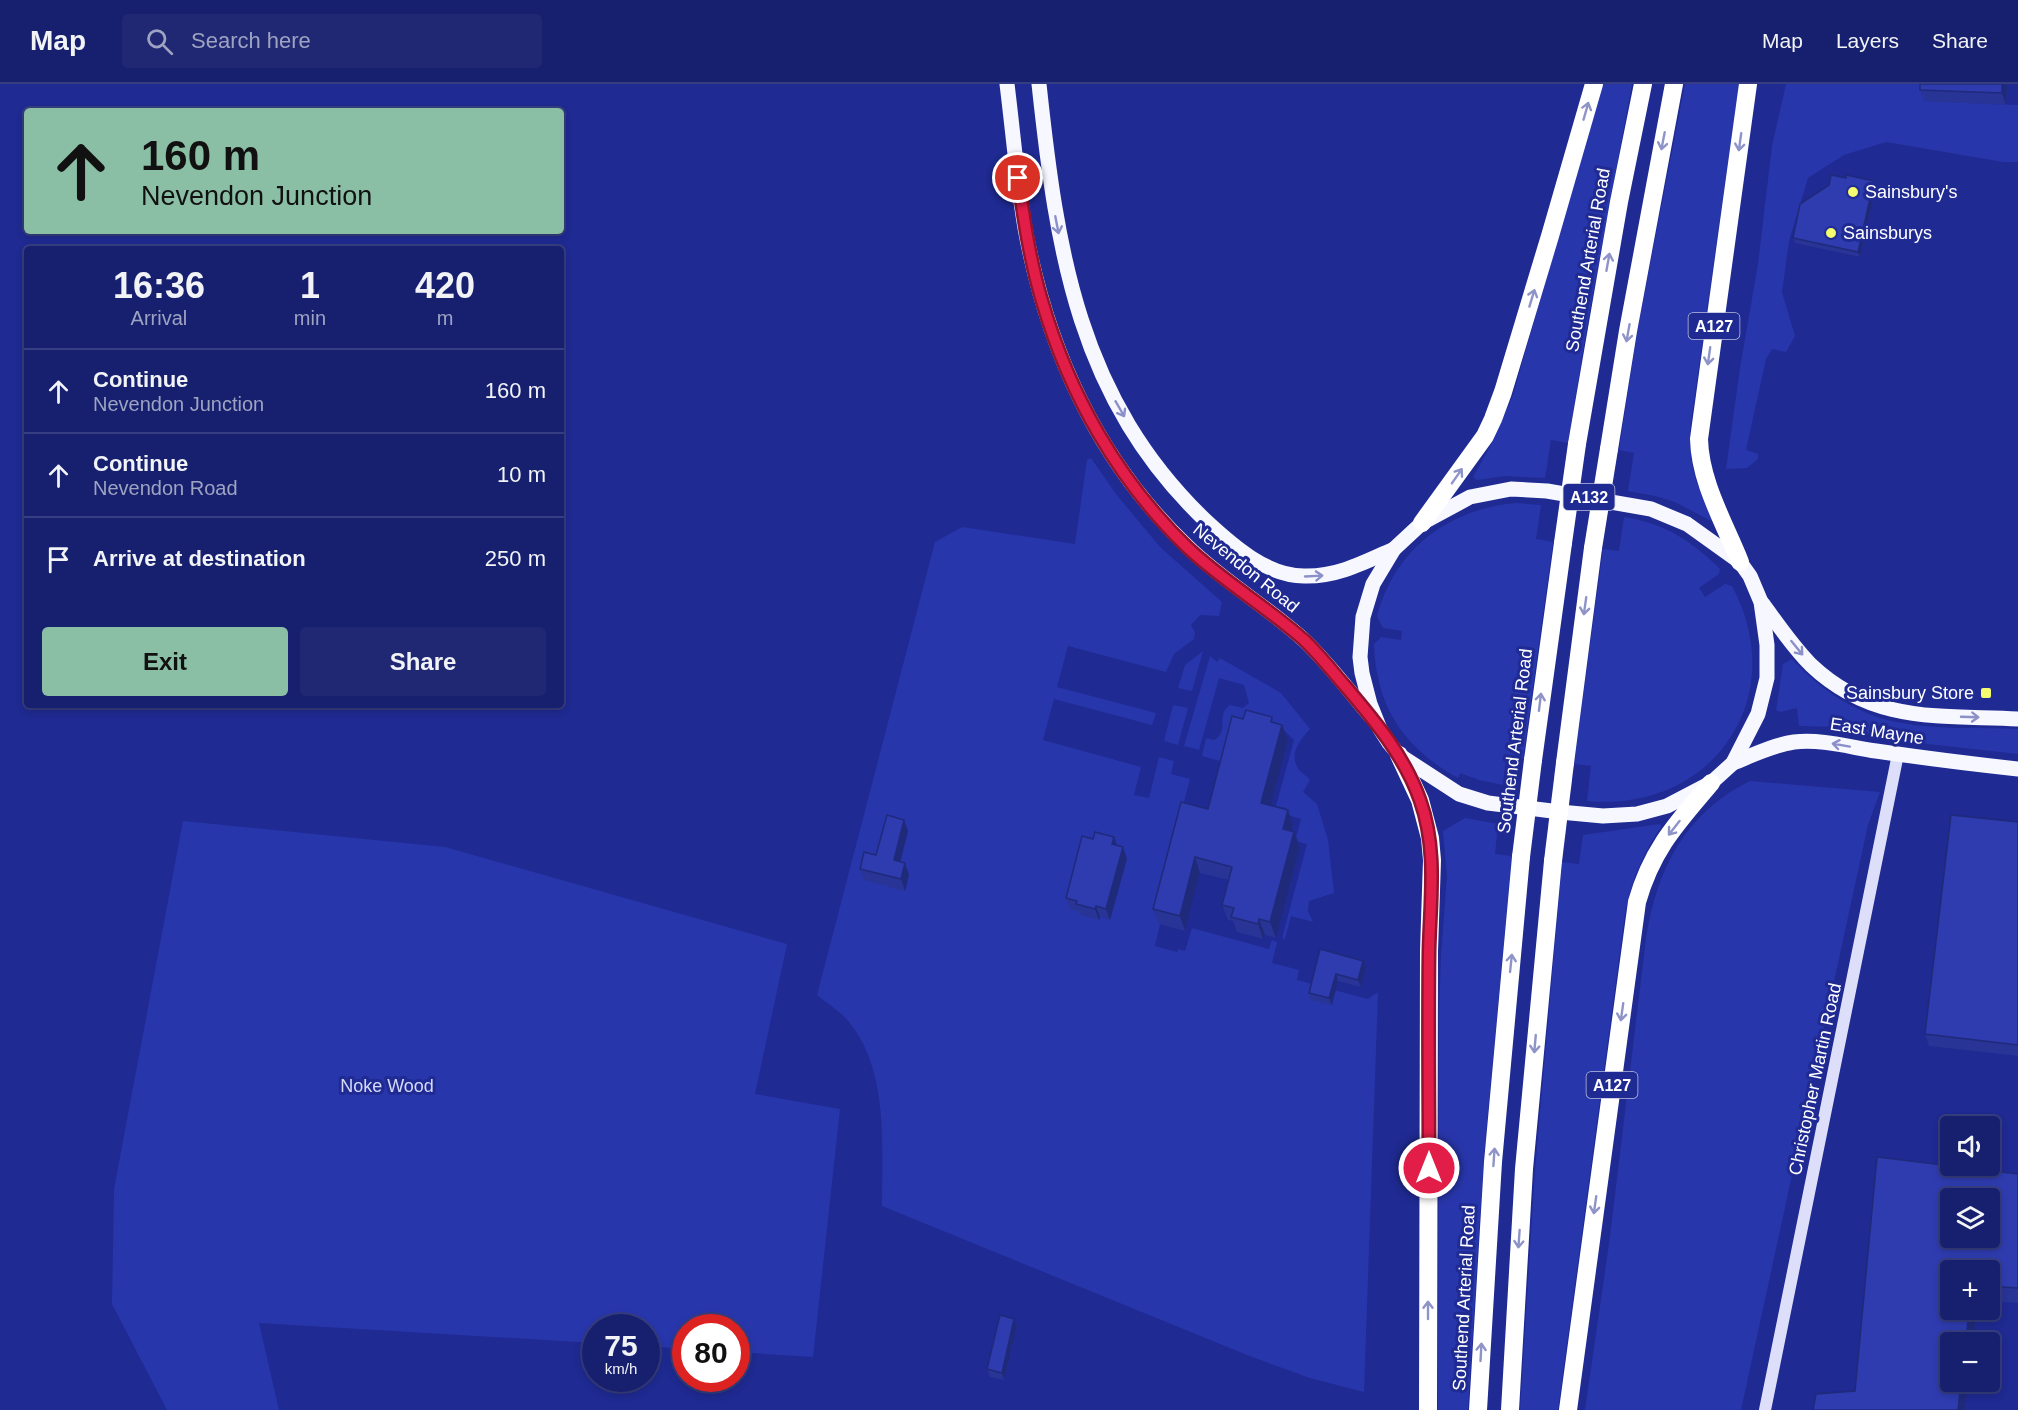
<!DOCTYPE html>
<html lang="en">
<head>
<meta charset="utf-8">
<style>
	:root { --surface:#17206e; --page:#202873; --text:#f1f3f6; --muted:#9ea3c2; --line:#363e81; --accent:#8abfa5 }
	body { margin:0; font-family:Helvetica,sans-serif; background:var(--page); color:var(--text); height:100vh; display:flex; flex-direction:column; font-size:22px; white-space:nowrap }
	* { box-sizing:border-box; margin:0 }
	p { font-size:20px; color:var(--muted) }
	.icon { flex:none; width:33px; height:33px; fill:none; stroke:currentColor; stroke-width:2; stroke-linecap:round; stroke-linejoin:round }
	.map { position:relative; flex:1; overflow:hidden }
	.details { position:absolute; left:24px; top:162px; width:540px; height:462px; display:flex; flex-direction:column; background:var(--surface); border-radius:6px; box-shadow:0 3px 9px #0003,0 0 0 2px var(--line) }
	.details>* { flex:none }
	.banner { position:absolute; left:24px; top:24px; width:540px; height:126px; border-radius:6px; box-shadow:0 3px 9px #0003,0 0 0 2px var(--line); background:#8abfa5; color:#111; overflow:hidden }
	.controls { position:absolute; left:1940px; top:1032px; display:grid; gap:12px }
	.controls a { display:grid; place-items:center; width:60px; height:60px; border-radius:6px; background:var(--surface); box-shadow:0 3px 9px #0003,0 0 0 2px var(--line); font-size:30px }
	.speed { position:absolute; left:582px; top:1230px; display:flex; gap:12px; font-size:30px; font-weight:700; text-align:center }
	.speed>* { display:grid; place-content:center; width:78px; height:78px; border-radius:50%; background:var(--surface); box-shadow:0 3px 9px #0003,0 0 0 2px var(--line); line-height:1 }
	.speed small { font-size:15px; font-weight:400 }
	.speed .limit { border:9px solid #d22; background:#fff; color:#111 }
	.pin { position:absolute; display:grid; place-items:center; width:51px; height:51px; color:#fff; margin:-26px; border:3px solid #fff; border-radius:50%; box-shadow:0 2px 6px #0007 }
	.me { position:absolute; width:66px; margin:-33px; rotate:0deg; stroke-linejoin:round; filter:drop-shadow(0 0 4px #0008) }
	.turn { display:flex; align-items:center; gap:21px; height:126px; padding:0 18px; font-size:27px }
	.turn .icon { width:78px; height:78px; stroke-width:2.5 }
	.turn b { display:block; font-size:42px; line-height:51px }
	.eta { display:flex; justify-content:space-evenly; align-items:center; height:102px; text-align:center }
	.eta b { font-size:36px; font-weight:800; line-height:42px }
	.button { display:flex; gap:12px; margin-top:auto; padding:12px 18px }
	.button a { flex:1; height:69px; border-radius:6px; background:var(--accent); color:#111; font-size:24px; font-weight:800; line-height:69px; text-align:center }
	.button a+a { background:var(--page); color:var(--text) }
	ul { padding:0; list-style:none }
	li { display:flex; align-items:center; gap:18px; height:84px; padding:0 18px; border-top:2px solid var(--line) }
	li div { flex:1 }
	li b { display:block; font-size:22px }
	li em { font-style:normal }
	header { display:flex; align-items:center; gap:36px; box-sizing:border-box; height:84px; padding:0 30px; background:var(--surface); border-bottom:2px solid var(--line) }
	header strong { font-size:28px }
	nav { display:flex; gap:33px; margin-inline-start:auto; font-size:21px }
	.search { width:420px; height:54px; background:var(--page); display:flex; align-items:center; gap:15px; box-sizing:border-box; padding:0 21px; border-radius:6px; color:var(--muted); font-size:22px }
	.map>svg:first-child { display:block }
	.green { fill:#2836ab }
	.lines { fill:none; stroke-linecap:round; stroke-linejoin:round }
	.secondary { stroke:#dddffa; stroke-width:12 }
	.primary { stroke:#f7f7ff; stroke-width:15 }
	.highway { stroke:#fff; stroke-width:18 }
	.highway-bridge { stroke:#fff; stroke-width:18 }
	.wall { fill:#283496 }
	.shaded-wall { fill:#202a7a }
	.building { fill:#2e3caf; stroke:#202a7a; stroke-width:1.5; fill-rule:evenodd }
	.oneway { stroke:#8f94c8 }
	.oneway2 { stroke:#8b90c8 }
	.route-casing { stroke:#92132f; stroke-width:15 }
	.route { stroke:#e11d48; stroke-width:10 }
	.poi-dot { fill:#f4fc70; stroke:#1f2a92; stroke-width:2 }
	.labels { text-anchor:middle; dominant-baseline:central; stroke-width:6; stroke-linejoin:round; paint-order:stroke }
	.shield { fill:#1f2a92; stroke:#bcbfde; stroke-width:1.5 }
	.shield-label { font-size:16px; font-weight:bold; fill:#fff }
	.poi-label { font-size:18px; fill:#fff; stroke:#1f2a92; text-anchor:start }
	.street-label { font-size:18px; fill:#fff; stroke:#1f2a92 }
	.park-label { font-size:18px; fill:#d6dafa; stroke:#1f2a92 }
</style>
</head>
<body>
<header>
<strong>Map</strong>
<div class="search"><svg class="icon" aria-label="search" viewBox="0 0 24 24"><circle cx="10" cy="10" r="6"/><path d="M15 15l6 6"/></svg>Search here</div>
<nav><a>Map</a><a>Layers</a><a>Share</a></nav>
</header>
<div class="map">
<svg width="2018" height="1326" viewBox="0 0 2018 1326">
	<rect width="100%" height="100%" fill="#1f2a92"/>
	<!-- green -->
	<g class="green">
		<path d="M1602 0H1632L1588 237 1568 359 1551 356 1545 394 1505 392 1477 396 1473 393 1493 357 1513 311Z"/>
		<path d="M1685 0H1739L1690 346C1689 381 1696 403 1713 433L1711 437 1675 418 1655 412 1628 407 1634 369 1619 366 1637 249Z"/>
		<path d="M1786 0H1924V17L2018 21V78H2003L1886 58 1844 71 1808 94 1789 157 1782 208 1795 252 1786 268 1772 265 1766 275 1746 366 1758 370V375L1747 384 1726 385 1740 284 1758 180 1772 62Z"/>
		<path d="M1091 374 1116 410 1160 463 1222 518 1219 532 1200 531 1191 541 1195 548 1194 555 1174 570 1166 588 1068 562 1057 603 1156 629 1152 641 1054 615 1043 656 1141 683 1134 711 1149 714 1159 673 1174 677 1171 690 1190 695 1170 771 1160 840 1155 862 1177 868 1178 865 1185 867 1192 844 1269 865 1272 856 1277 858 1272 879 1299 886 1297 896 1368 915 1378 908 1364 1308 1310 1294 1247 1271 882 1122C882 1063 889 987 849 938 841 928 828 920 817 911L935 458 962 443 1075 460 1087 376Z"/>
		<path d="M1516 419 1541 421 1536 455 1553 458 1523 675 1506 674 1503 701 1479 696 1460 689 1458 694C1404 664 1376 623 1374 560L1381 553 1401 556 1402 547 1383 544 1377 532C1395 465 1448 425 1516 419Z"/>
		<path d="M1624 433C1664 439 1692 457 1720 485L1719 490 1699 504 1705 513 1725 500 1732 502C1792 614 1712 729 1587 717L1591 682 1574 680 1603 465 1619 467Z"/>
		<path d="M1203 567 1192 607 1178 604 1185 581Z"/>
		<path d="M1210 572 1217 578 1220 574 1281 609 1310 645C1300 656 1288 670 1299 686 1302 689 1307 692 1310 696L1303 708 1317 720 1328 756 1334 809 1309 817 1308 827 1313 838 1291 832 1285 855 1282 854 1307 760 1295 757 1301 735 1284 730 1286 724 1276 722 1294 656 1280 642 1223 678 1202 672 1206 654 1214 656C1230 648 1215 631 1230 621L1243 624 1249 619 1244 601 1219 594 1199 666 1184 662Z"/>
		<path d="M1792 575C1820 606 1859 632 1902 639 1940 646 1980 643 2018 645V670L1901 657 1837 643 1799 642 1797 624 1780 628 1776 626 1783 580Z"/>
		<path d="M1173 621 1188 624 1178 661 1164 657Z"/>
		<path d="M1750 697 1880 708 1868 741 1741 1326H1585L1609 1160 1646 855C1656 786 1686 728 1750 697Z"/>
		<path d="M1465 734 1498 740 1495 770 1512 772 1484 1071 1468 1326H1438L1439 931 1441 871 1447 792 1443 747Z"/>
		<path d="M183 737 445 763 787 860 755 1010 840 1025 813 1273 737 1268 736 1244H686L685 1265 647 1262 646 1244H596L595 1259 259 1239 279 1326H167L112 1220 114 1105Z"/>
		<path d="M1660 740 1661 743C1642 771 1631 798 1625 830L1558 1326H1520L1535 1086 1562 778 1579 780 1583 751Z"/>
	</g>
	<g class="lines">
		<!-- secondary -->
		<path class="secondary" d="M1765 1326 1898 670"/>
		<!-- primary -->
		<g class="primary">
			<path d="M1007 0C1013 48 1017 97 1025 144 1047 265 1098 378 1188 463 1224 498 1268 523 1305 557 1329 580 1349 607 1371 633"/>
			<path d="M1039 0C1057 168 1078 315 1207 438 1233 462 1267 492 1304 492 1337 493 1365 478 1394 465"/>
			<path d="M1511 405 1547 407 1651 425 1687 440 1740 478 1750 492 1761 518 1767 561V594L1758 630 1733 679 1711 699 1667 722 1637 730 1603 732 1560 728 1488 719 1459 710 1399 671 1389 659 1380 645 1370 620 1362 589 1360 573 1363 533 1373 500 1394 465 1422 439 1470 413Z"/>
			<path d="M1763 520C1778 541 1793 563 1811 581 1873 640 1940 631 2018 635"/>
			<path d="M1733 679C1753 671 1773 661 1794 658 1822 655 1849 663 1876 667 1924 674 1971 680 2018 685"/>
		</g>
		<!-- highway -->
		<g class="highway">
			<path d="M1577 360 1619 118 1643 0"/>
			<path d="M1609 365 1628 247 1674 0"/>
			<path d="M1422 439 1485 352 1493 335 1503 308 1550 152 1594 0"/>
			<path d="M1740 478C1724 438 1700 398 1699 355L1748 0"/>
			<path d="M1399 671 1420 716 1430 754 1432 776 1429 867 1428 1326"/>
			<path d="M1533 676 1563 459"/>
			<path d="M1565 679 1593 464"/>
			<path d="M1478 1326 1493 1078 1521 773"/>
			<path d="M1510 1326 1524 1085 1553 777"/>
			<path d="M1568 1326 1637 818C1652 765 1677 739 1711 699"/>
		</g>
		<!-- highway-bridge -->
		<g class="highway-bridge">
			<path d="M1563 459 1577 360"/>
			<path d="M1593 464 1609 365"/>
			<path d="M1521 773 1533 676"/>
			<path d="M1553 777 1565 679"/>
		</g>
	</g>
	<!-- wall -->
	<g class="wall">
		<path d="M1920 0H2006L2007 2 2006 21 1924 17 1920 6Z"/>
		<path d="M1846 94 1876 103 1860 173 1795 159 1793 154Z"/>
		<path d="M1272 633 1274 639 1282 641 1288 656 1270 722 1293 741 1292 747 1294 748 1300 763 1276 854 1265 851 1263 855 1237 848 1233 837 1228 836 1222 821 1229 796 1200 789 1185 847 1159 840 1153 825 1208 725 1243 635Z"/>
		<path d="M2018 738V972L1929 962 1925 950Z"/>
		<path d="M908 747 900 778 909 791 905 807 864 796 860 785 876 771Z"/>
		<path d="M1114 753 1117 762 1123 763 1127 775 1110 836 1100 833 1099 836 1080 831 1079 828 1070 825 1066 814 1093 755Z"/>
		<path d="M1320 865 1366 883 1361 903 1338 897 1332 921 1311 916 1309 909Z"/>
		<path d="M2018 1090V1219L1989 1217V1186H1950V1226H1976L1973 1258 1950 1298H1968L1965 1326H1813L1855 1307Z"/>
		<path d="M1014 1235 1017 1242 1004 1296 990 1293 987 1285Z"/>
	</g>
	<!-- shaded-wall -->
	<g class="shaded-wall">
		<path d="M2002 0H2006L2007 2 2006 21 2002 9Z"/>
		<path d="M1874 97 1876 103 1860 173 1858 168Z"/>
		<path d="M1282 641 1288 656 1267 735 1261 719Z"/>
		<path d="M1288 726 1293 741 1289 760 1283 745Z"/>
		<path d="M904 736 908 747 898 787 894 776Z"/>
		<path d="M1294 748 1300 763 1276 854 1270 838Z"/>
		<path d="M1114 753 1118 764 1112 760Z"/>
		<path d="M1123 763 1127 775 1110 836 1106 825Z"/>
		<path d="M1195 773 1200 789 1185 847 1180 832Z"/>
		<path d="M905 779 909 791 905 807 901 795Z"/>
		<path d="M1096 822 1100 833 1099 836 1095 825Z"/>
		<path d="M1259 835 1265 851 1263 855 1258 840Z"/>
		<path d="M1363 877 1366 883 1361 903 1358 896Z"/>
		<path d="M1336 890 1338 897 1332 921 1329 914Z"/>
		<path d="M1969 1226H1976L1973 1258H1966Z"/>
		<path d="M1014 1235 1017 1242 1004 1296 1002 1289Z"/>
		<path d="M1961 1298H1968L1965 1326H1958Z"/>
	</g>
	<!-- building -->
	<g class="building">
		<path d="M1920 0H2002V9L1920 6Z"/>
		<path d="M1831 91 1846 94V91L1874 97 1858 168 1793 154 1800 120 1829 101Z"/>
		<path d="M1246 626 1272 633 1271 638 1282 641 1261 719 1288 726 1283 745 1294 748 1270 838 1259 835 1258 840 1231 833 1234 824 1222 821 1232 783 1195 773 1180 832 1153 825 1181 718 1208 725 1232 632 1243 635Z"/>
		<path d="M887 731 904 736 894 776 905 779 901 795 860 785 864 768 876 771Z"/>
		<path d="M1951 731 2018 738V961L1925 950Z"/>
		<path d="M1095 748 1114 753 1112 760 1123 763 1106 825 1096 822 1095 825 1076 820 1077 817 1066 814 1082 752 1093 755Z"/>
		<path d="M1320 865 1363 877 1358 896 1336 890 1329 914 1309 909Z"/>
		<path d="M1877 1073 2018 1090V1204L1989 1202V1186H1950V1226H1969L1966 1258H1950V1298H1961L1958 1326H1813L1816 1310 1855 1307ZM1950 1114H1989V1154H1950Z"/>
		<path d="M1000 1231 1014 1235 1002 1289 987 1285Z"/>
	</g>
	<!-- one-way arrows -->
	<defs><path id="oneway-shaft" d="M-6 0H5M1.5-3L5.5 0L1.5 3" fill="none" stroke-width="1.6" stroke-linecap="round" stroke-linejoin="round" transform="scale(1.5)"/></defs>
	<g class="oneway">
		<use href="#oneway-shaft" transform="translate(1586 27) rotate(-74)"/>
		<use href="#oneway-shaft" transform="translate(1663 57) rotate(101)"/>
		<use href="#oneway-shaft" transform="translate(1740 58) rotate(98)"/>
		<use href="#oneway-shaft" transform="translate(1608 178) rotate(-80)"/>
		<use href="#oneway-shaft" transform="translate(1532 214) rotate(-73)"/>
		<use href="#oneway-shaft" transform="translate(1628 249) rotate(100)"/>
		<use href="#oneway-shaft" transform="translate(1709 272) rotate(98)"/>
		<use href="#oneway-shaft" transform="translate(1457 392) rotate(-55)"/>
		<use href="#oneway-shaft" transform="translate(1585 522) rotate(98)"/>
		<use href="#oneway-shaft" transform="translate(1540 618) rotate(-83)"/>
		<use href="#oneway-shaft" transform="translate(1674 744) rotate(128)"/>
		<use href="#oneway-shaft" transform="translate(1511 879) rotate(-84)"/>
		<use href="#oneway-shaft" transform="translate(1622 928) rotate(98)"/>
		<use href="#oneway-shaft" transform="translate(1535 960) rotate(95)"/>
		<use href="#oneway-shaft" transform="translate(1494 1073) rotate(-86)"/>
		<use href="#oneway-shaft" transform="translate(1595 1121) rotate(98)"/>
		<use href="#oneway-shaft" transform="translate(1519 1155) rotate(94)"/>
		<use href="#oneway-shaft" transform="translate(1428 1226) rotate(-90)"/>
		<use href="#oneway-shaft" transform="translate(1481 1268) rotate(-87)"/>
	</g>
	<g class="oneway2">
		<use href="#oneway-shaft" transform="translate(1057 141) rotate(79)"/>
		<use href="#oneway-shaft" transform="translate(1120 325) rotate(60)"/>
		<use href="#oneway-shaft" transform="translate(1314 492) rotate(-3)"/>
		<use href="#oneway-shaft" transform="translate(1797 564) rotate(51)"/>
		<use href="#oneway-shaft" transform="translate(1970 633) rotate(2)"/>
		<use href="#oneway-shaft" transform="translate(1841 661) rotate(-170)"/>
	</g>
	<g class="lines">
		<!-- route casing -->
		<g class="route-casing">
			<path id="route" d="M1018 94C1024 136 1030 177 1042 217 1069 310 1118 397 1188 464 1224 498 1267 523 1304 556 1319 570 1332 587 1346 603 1375 637 1405 673 1420 716 1438 766 1430 817 1429 868 1428 940 1429 1012 1429 1084"/>
		</g>
		<!-- route -->
		<use href="#route" class="route"/>
	</g>
	<!-- markers -->
	<g class="poi-dot">
		<circle cx="1853" cy="108" r="6"/>
		<circle cx="1831" cy="149" r="6"/>
		<rect x="1980" y="603" width="12" height="12" rx="3"/>
	</g>
	<g class="labels">
		<!-- shield labels -->
		<g class="shield">
			<rect x="1688.5" y="229" width="51" height="26" rx="4.5"/>
			<rect x="1563.5" y="400" width="51" height="26" rx="4.5"/>
			<rect x="1586.5" y="988" width="51" height="26" rx="4.5"/>
		</g>
		<g class="shield-label">
			<text x="1714" y="242">A127</text>
			<text x="1589" y="413">A132</text>
			<text x="1612" y="1001">A127</text>
		</g>
		<!-- poi labels -->
		<g class="poi-label">
			<text x="1865" y="108">Sainsbury's</text>
			<text x="1843" y="149">Sainsburys</text>
			<text x="1974" y="609" text-anchor="end">Sainsbury Store</text>
		</g>
		<!-- street labels -->
		<g class="street-label">
			<text transform="translate(1588 176) rotate(-80)">Southend Arterial Road</text>
			<text transform="translate(1246 484) rotate(39)">Nevendon Road</text>
			<text transform="translate(1877 647) rotate(9)">East Mayne</text>
			<text transform="translate(1515 657) rotate(-83)">Southend Arterial Road</text>
			<text transform="translate(1815 995) rotate(-78)">Christopher Martin Road</text>
			<text transform="translate(1464 1214) rotate(-87)">Southend Arterial Road</text>
		</g>
		<!-- park labels -->
		<g class="park-label">
			<text x="387" y="1002">Noke Wood</text>
		</g>
	</g>
</svg>
<div class="controls">
<a><svg class="icon" aria-label="sound" viewBox="0 0 24 24"><path d="M4 9h4l5-4v14l-5-4H4zM17 9q2 3 0 6"/></svg></a>
<a><svg class="icon" aria-label="layers" viewBox="0 0 24 24"><path d="M12 4l9 5-9 5-9-5zM3 14l9 5 9-5"/></svg></a>
<a>+</a>
<a>−</a>
</div>
<div class="speed"><div>75<small>km/h</small></div><div class="limit">80</div></div>
<div class="pin" style="left:1018px;top:94px;background:#d93025"><svg class="icon" aria-label="arrive" viewBox="0 0 24 24"><path d="M6 21V4h12l-3 4 3 4H6"/></svg></div>
<svg class="me" style="left:1429px;top:1084px" viewBox="-20 -20 40 40"><circle r="17" fill="#e11d48" stroke="#fff" stroke-width="3"/><path d="M0-11L8 9 0 5-8 9z" fill="#fff"/></svg>
<div class="banner">
<div class="turn"><svg class="icon" aria-label="ahead" viewBox="0 0 24 24"><path d="M12 20V5M6 11l6-6 6 6"/></svg><div><b>160 m</b>Nevendon Junction</div></div>
</div>
<section class="details">
<div class="eta">
<div><b>16:36</b><p>Arrival</p></div>
<div><b>1</b><p>min</p></div>
<div><b>420</b><p>m</p></div>
</div>
<ul>
<li><svg class="icon" aria-label="ahead" viewBox="0 0 24 24"><path d="M12 20V5M6 11l6-6 6 6"/></svg><div><b>Continue</b><p>Nevendon Junction</p></div><em>160 m</em></li>
<li><svg class="icon" aria-label="ahead" viewBox="0 0 24 24"><path d="M12 20V5M6 11l6-6 6 6"/></svg><div><b>Continue</b><p>Nevendon Road</p></div><em>10 m</em></li>
<li><svg class="icon" aria-label="arrive" viewBox="0 0 24 24"><path d="M6 21V4h12l-3 4 3 4H6"/></svg><div><b>Arrive at destination</b></div><em>250 m</em></li>
</ul>
<div class="button"><a>Exit</a><a>Share</a></div>
</section>
</div>
</body>
</html>
